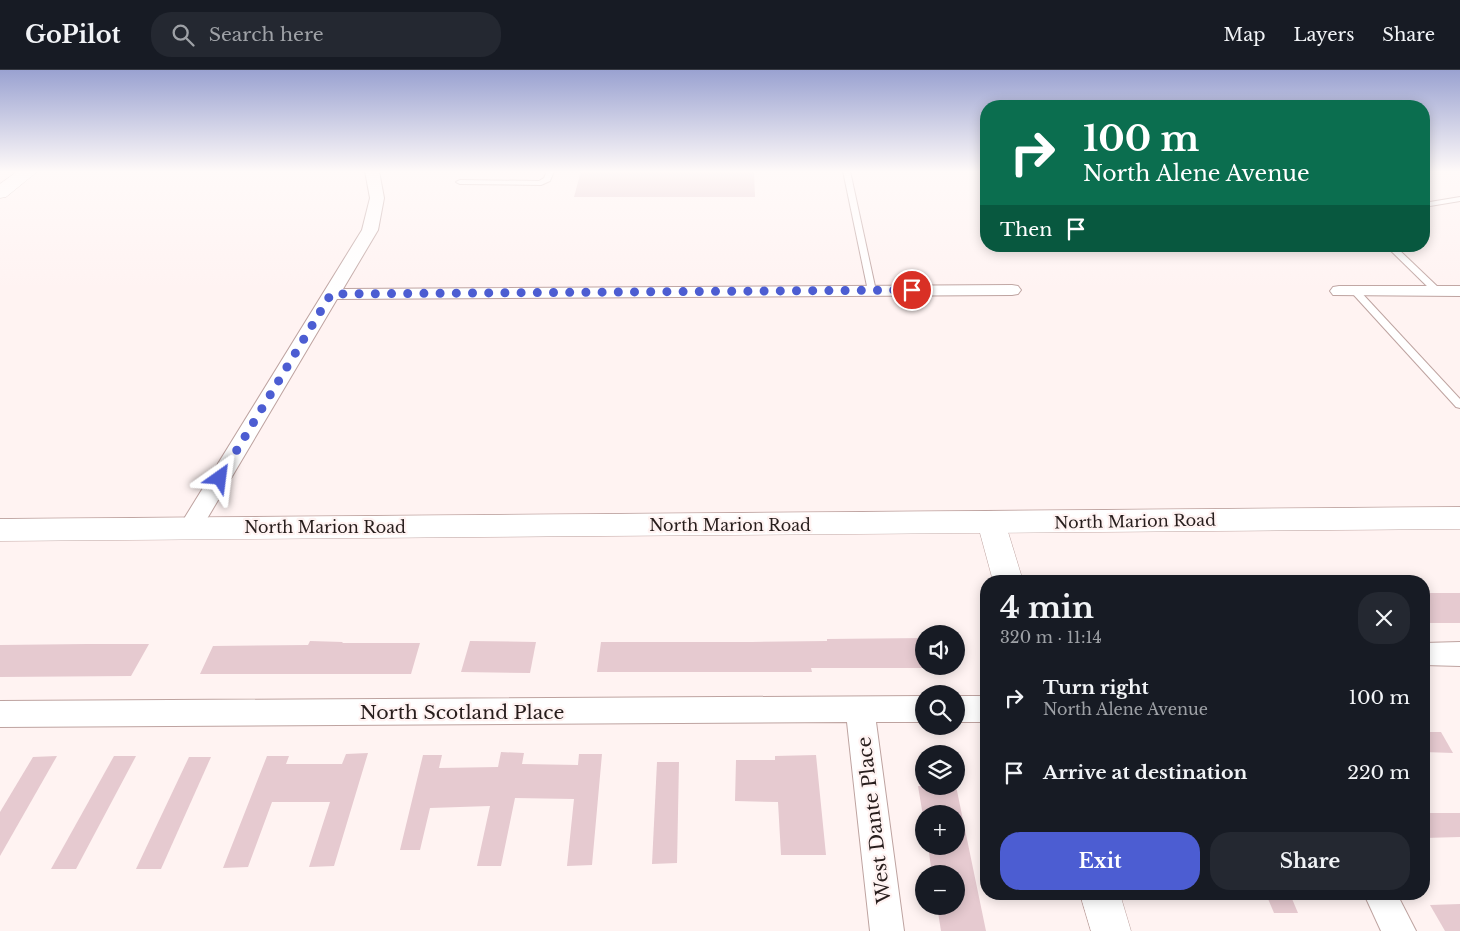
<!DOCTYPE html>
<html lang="en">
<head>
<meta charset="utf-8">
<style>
	:root { --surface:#171b24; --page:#242831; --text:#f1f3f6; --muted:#9ea1a6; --line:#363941; --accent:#4c5dd2 }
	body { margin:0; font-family:"Libre Baskerville",serif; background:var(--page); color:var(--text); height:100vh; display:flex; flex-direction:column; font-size:19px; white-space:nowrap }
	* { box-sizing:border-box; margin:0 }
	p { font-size:16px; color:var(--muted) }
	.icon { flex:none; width:28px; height:28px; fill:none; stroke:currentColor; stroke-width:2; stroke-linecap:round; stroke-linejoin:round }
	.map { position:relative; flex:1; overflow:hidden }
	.details { position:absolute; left:980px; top:505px; width:450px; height:325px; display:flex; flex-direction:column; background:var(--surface); border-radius:20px; box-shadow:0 2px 12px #0003 }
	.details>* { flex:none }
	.banner { position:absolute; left:980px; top:30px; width:450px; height:152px; border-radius:20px; box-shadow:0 2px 12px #0003; background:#0b6e4f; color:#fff; overflow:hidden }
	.tools { position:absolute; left:915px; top:555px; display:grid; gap:10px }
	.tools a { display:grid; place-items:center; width:50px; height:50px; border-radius:50%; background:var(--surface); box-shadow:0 2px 12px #0003; font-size:25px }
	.pin { position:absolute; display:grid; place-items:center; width:42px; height:42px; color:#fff; margin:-21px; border:2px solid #fff; border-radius:50%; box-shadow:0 1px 5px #0007 }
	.me { position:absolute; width:55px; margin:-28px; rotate:31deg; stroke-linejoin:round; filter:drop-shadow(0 0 4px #0008) }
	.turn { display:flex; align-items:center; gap:18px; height:105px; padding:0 20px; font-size:22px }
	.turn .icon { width:65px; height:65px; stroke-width:2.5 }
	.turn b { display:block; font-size:35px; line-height:42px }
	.then { display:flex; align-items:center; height:48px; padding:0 20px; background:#0003; gap:10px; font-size:19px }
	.round { display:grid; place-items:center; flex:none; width:52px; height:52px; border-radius:20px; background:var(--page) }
	.summary { display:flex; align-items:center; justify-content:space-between; height:85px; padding:0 20px }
	h1 { font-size:30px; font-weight:800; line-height:38px }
	.action { display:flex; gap:10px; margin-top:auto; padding:10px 20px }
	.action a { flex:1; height:58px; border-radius:20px; background:var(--accent); color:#fff; font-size:20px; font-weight:800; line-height:58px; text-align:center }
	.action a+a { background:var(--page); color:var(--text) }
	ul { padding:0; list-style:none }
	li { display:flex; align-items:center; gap:15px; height:75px; padding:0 20px }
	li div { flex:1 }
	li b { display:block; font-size:19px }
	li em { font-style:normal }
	header { display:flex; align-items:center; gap:30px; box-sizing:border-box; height:70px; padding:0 25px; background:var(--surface); border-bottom:1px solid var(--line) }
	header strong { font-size:24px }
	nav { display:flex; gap:28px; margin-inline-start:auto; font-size:18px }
	.search { width:350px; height:45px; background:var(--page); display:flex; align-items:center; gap:12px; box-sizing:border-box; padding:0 18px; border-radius:20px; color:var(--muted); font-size:19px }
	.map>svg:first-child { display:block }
	.building { fill:#e6cad0 }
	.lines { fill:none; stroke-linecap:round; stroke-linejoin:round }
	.service-casing { stroke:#bea3a0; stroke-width:2 }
	.minor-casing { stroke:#bea3a0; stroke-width:2 }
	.tertiary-casing { stroke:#bea3a0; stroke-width:1 }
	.secondary-casing { stroke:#bea3a0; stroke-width:1 }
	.service { fill:#fff; fill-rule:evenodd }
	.minor { fill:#fff; fill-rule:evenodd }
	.tertiary { fill:#fff; fill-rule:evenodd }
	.secondary { fill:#fff; fill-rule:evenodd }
	.route { stroke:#4c5dd2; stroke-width:9; stroke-dasharray:0 16.2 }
	.labels { text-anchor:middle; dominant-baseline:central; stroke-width:4.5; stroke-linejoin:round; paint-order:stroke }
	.street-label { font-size:16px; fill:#271d1c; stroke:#fff3f2 }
	.near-street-label { font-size:19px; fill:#271d1c; stroke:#fff3f2 }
</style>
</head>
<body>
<header>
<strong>GoPilot</strong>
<div class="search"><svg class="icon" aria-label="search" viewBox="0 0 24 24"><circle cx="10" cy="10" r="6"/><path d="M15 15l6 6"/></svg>Search here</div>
<nav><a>Map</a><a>Layers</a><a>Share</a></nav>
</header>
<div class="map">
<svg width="1460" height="861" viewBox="0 0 1460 861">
	<rect width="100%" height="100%" fill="#fff3f2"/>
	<!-- building -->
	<g class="building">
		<path d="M581 101H754L755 127H574Z"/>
		<rect x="1424" y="523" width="36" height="30"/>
		<path d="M924 568V598H811L812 602H597L601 572H752L827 571V569Z"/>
		<path d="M310 571 343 572 342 573H420L411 604H200L213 576 308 575Z"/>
		<path d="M470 571 536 572 530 603 461 602Z"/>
		<path d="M87 574H149L131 606 0 607V575Z"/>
		<path d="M1424 662H1441L1453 683 1424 682Z"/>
		<path d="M501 682 524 683 522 694 578 695 579 684H602L592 795 567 796 574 729 515 728 501 796H477L490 736 430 738 420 780H400L423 685H442L439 698 498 697Z"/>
		<path d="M368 683 334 796 309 797 330 732H272L248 797 223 798 267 686H289L286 694H342L346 684Z"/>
		<path d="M816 685 826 785H781L778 732 735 731 736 690H775V686Z"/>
		<path d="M57 686 0 786V742L33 687Z"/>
		<path d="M114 686H136L76 799H51Z"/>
		<path d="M189 687H211L161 799H136Z"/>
		<path d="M657 692H679L677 793 652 794Z"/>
		<path d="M918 716H956L986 861H941L937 836H956V804H932L928 776H956V744H924V752Z"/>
		<path d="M1424 743H1460V767L1424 768Z"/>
		<path d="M1266 824H1290L1298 843H1274Z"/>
		<path d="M1460 834V861H1445L1430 835Z"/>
	</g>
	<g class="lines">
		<!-- service casing -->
		<g class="service-casing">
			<g id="service">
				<path d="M547 101H554L550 111 541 115 460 114 456 112 460 110 539 111 544 108Z"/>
				<path d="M843 101H850L876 221 875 223 872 224 868 221Z"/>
				<path d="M1460 127V131L1424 137V133Z"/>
				<path d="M1386 176H1395L1440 219V223H1434Z"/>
				<path d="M1355 218 1358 219 1460 329V338L1456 337 1352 223 1351 221Z"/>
			</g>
		</g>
		<!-- minor casing -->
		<g class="minor-casing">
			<g id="minor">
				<path d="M365 101H379L384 128 378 160 343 219 1012 215 1018 216 1021 220 1018 224 1012 225 337 229 198 464 190 467 182 464 178 458 182 452 362 160 370 128Z"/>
				<path d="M1339 216H1460V226L1333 225 1330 221 1333 217Z"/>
				<path d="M1460 572V596L1424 595V573Z"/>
				<path d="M924 626V652H876L904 861H870L847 652 0 657V631Z"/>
				<rect x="956" y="626" width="30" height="26"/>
				<path d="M1364 824H1397L1416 861H1381Z"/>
			</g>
		</g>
		<!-- tertiary casing -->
		<g class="tertiary-casing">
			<g id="tertiary">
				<path d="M991 441 1001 444 1005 452 1023 511H993L977 452 981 444Z"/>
				<path d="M1080 824H1120L1131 861H1091Z"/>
			</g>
		</g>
		<!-- secondary casing -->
		<g class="secondary-casing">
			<g id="secondary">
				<path d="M18 101H38L6 127 0 128V114Z"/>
				<path d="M1460 437V459L0 471V449Z"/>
			</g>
		</g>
		<!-- service -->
		<use href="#service" class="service"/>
		<!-- minor -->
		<use href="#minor" class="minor"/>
		<!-- tertiary -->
		<use href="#tertiary" class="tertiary"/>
		<!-- secondary -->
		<use href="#secondary" class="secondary"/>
	</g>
	<!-- sky -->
	<linearGradient id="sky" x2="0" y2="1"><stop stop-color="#9aa2d1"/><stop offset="0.46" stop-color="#fffaf9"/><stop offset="1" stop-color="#fffaf9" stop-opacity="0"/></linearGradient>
	<rect width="1460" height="221" fill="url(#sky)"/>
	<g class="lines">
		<!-- route -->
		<path class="route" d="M220 408 331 224 912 220"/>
	</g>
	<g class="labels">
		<!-- street labels -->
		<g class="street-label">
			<text transform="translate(1135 451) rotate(-1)">North Marion Road</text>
			<text x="730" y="455">North Marion Road</text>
			<text x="325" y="457">North Marion Road</text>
		</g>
		<!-- near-street labels -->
		<g class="near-street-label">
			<text x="462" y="642">North Scotland Place</text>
			<text transform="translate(874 750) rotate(-97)">West Dante Place</text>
		</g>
	</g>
</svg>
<div class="tools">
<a><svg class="icon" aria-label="sound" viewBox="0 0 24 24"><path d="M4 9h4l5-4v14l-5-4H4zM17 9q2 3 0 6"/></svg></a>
<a><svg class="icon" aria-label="search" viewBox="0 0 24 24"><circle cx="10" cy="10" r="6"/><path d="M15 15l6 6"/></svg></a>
<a><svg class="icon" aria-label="layers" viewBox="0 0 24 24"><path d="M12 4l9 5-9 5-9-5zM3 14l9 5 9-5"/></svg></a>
<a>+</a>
<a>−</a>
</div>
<div class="pin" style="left:912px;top:220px;background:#d93025"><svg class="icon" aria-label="arrive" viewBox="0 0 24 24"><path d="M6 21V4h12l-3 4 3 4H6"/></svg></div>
<svg class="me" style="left:220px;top:408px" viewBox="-20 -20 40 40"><path d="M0-17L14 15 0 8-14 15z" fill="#4c5dd2" stroke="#fff" stroke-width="4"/></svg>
<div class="banner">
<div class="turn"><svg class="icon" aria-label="right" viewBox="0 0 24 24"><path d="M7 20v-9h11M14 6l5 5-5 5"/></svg><div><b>100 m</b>North Alene Avenue</div></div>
<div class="then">Then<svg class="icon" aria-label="arrive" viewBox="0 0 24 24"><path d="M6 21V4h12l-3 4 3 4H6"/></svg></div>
</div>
<section class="details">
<div class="summary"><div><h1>4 min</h1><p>320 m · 11:14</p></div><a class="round"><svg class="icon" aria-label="close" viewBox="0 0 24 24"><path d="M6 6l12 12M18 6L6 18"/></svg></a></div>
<ul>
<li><svg class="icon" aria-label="right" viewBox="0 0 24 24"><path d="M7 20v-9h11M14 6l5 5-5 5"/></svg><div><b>Turn right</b><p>North Alene Avenue</p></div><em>100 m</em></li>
<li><svg class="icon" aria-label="arrive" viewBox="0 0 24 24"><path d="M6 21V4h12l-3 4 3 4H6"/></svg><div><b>Arrive at destination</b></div><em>220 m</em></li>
</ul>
<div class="action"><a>Exit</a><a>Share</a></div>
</section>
</div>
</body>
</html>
